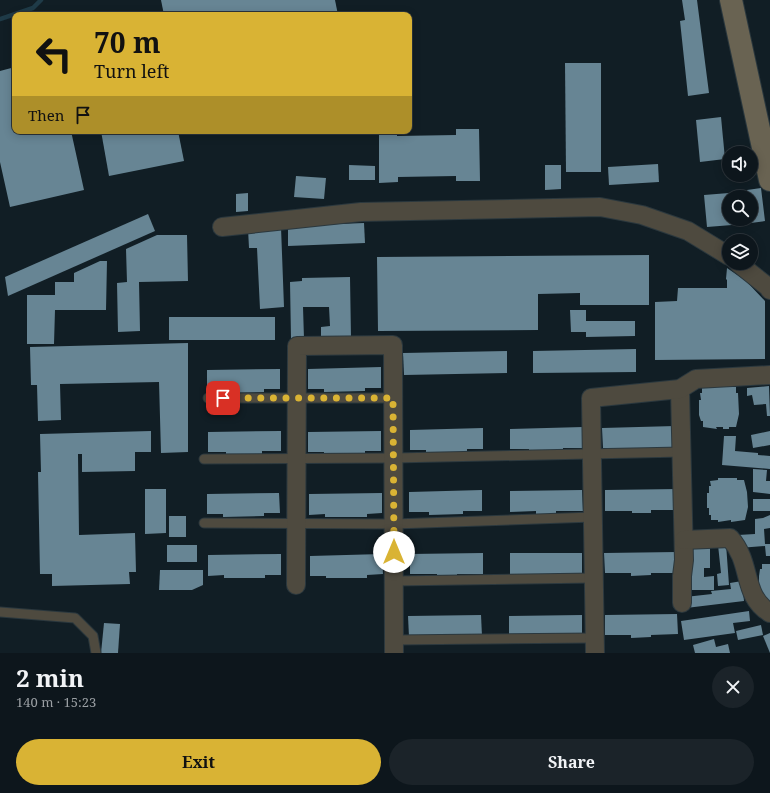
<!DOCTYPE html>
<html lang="en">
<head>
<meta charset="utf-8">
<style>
	:root { --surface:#0d161c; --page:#1b2329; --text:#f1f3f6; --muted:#9a9fa3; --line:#2d353b; --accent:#d9b334 }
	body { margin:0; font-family:"Noto Serif",serif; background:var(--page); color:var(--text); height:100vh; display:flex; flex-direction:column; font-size:15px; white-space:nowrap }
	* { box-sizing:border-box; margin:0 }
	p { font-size:13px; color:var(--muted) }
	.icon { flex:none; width:22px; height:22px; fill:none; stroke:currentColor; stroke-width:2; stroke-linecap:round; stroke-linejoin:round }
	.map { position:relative; height:653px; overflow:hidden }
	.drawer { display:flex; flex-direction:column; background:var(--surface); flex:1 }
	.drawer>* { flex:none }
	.top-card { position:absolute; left:12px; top:12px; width:400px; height:122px; border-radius:8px; box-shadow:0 2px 10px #0003,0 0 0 1px var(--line); background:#d9b334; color:#111; overflow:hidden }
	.fabs { position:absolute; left:722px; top:146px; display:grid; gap:8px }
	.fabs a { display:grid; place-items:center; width:36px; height:36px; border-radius:50%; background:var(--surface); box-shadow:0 2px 10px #0003,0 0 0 1px var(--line); font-size:20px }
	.pin { position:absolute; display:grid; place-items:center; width:34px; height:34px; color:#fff; margin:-17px; border-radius:8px; box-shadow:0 2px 6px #0006 }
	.me { position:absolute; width:44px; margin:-22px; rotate:0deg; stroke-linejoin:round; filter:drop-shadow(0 0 3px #0008) }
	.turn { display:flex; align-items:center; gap:14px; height:84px; padding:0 16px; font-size:18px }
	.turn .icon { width:52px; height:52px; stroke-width:2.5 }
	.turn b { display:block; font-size:28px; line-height:34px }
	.then { display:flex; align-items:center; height:38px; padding:0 16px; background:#0003; gap:8px; font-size:15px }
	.round { display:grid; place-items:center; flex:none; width:42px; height:42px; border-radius:21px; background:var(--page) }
	.overview { display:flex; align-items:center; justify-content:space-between; height:68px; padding:0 16px }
	h1 { font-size:24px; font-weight:700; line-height:30px }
	.action { display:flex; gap:8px; margin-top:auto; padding:8px 16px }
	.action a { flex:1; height:46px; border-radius:24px; background:var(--accent); color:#111; font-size:16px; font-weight:700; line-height:46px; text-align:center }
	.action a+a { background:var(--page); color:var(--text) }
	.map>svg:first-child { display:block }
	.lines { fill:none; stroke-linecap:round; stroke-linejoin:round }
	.stream { stroke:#1f3b48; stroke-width:4.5 }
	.building { fill:#678594 }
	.lane-casing { stroke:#2b383e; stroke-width:11 }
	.street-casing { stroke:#2b383e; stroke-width:20 }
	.secondary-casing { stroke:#2b383e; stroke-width:24 }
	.lane { stroke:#4e4a3f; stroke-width:9 }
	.street { stroke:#4e4a3f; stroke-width:18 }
	.secondary { stroke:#696352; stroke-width:22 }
	.route { stroke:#d9b334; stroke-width:7; stroke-dasharray:0 12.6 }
</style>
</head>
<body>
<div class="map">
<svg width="770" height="653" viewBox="0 0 770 653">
	<rect width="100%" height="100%" fill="#111e25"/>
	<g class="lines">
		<!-- stream -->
		<path class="stream" d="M0 19 33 8 41 0"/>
	</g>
	<!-- building -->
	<g class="building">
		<path d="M161 0H335L338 15H164Z"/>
		<path d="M682 0H697L709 93 688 96 680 21 685 20Z"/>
		<path d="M565 63H601V172H566Z"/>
		<path d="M15 67V131H71L84 190 10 207 0 162V71Z"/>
		<path d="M721 117 725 159 700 162 696 120Z"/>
		<path d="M456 129H479L480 181H456V176L398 177V182L379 183V131H397V136L456 135Z"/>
		<path d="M101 131H178L184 161 109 176Z"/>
		<path d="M658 164 659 182 609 185 608 167Z"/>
		<path d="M349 165 375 166V180H349Z"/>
		<path d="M545 165H561V189L545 190Z"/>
		<path d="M296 176 326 178 324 199 294 197Z"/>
		<path d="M761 188 765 221 751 223V197H748L747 190Z"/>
		<path d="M248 193V211L236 212V194Z"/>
		<path d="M729 193V219H731L732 225 707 227 704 195Z"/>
		<path d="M148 214 155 231 8 296 5 277Z"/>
		<path d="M364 223 365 243 288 246V226Z"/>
		<path d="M281 227 284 307 260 309 257 248H249L248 229Z"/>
		<path d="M157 235H187L188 281 139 282 140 331 118 332 117 283 127 282 126 249Z"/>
		<path d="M649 255V305H580V293L538 294V330L378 331 377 257Z"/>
		<path d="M100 261H107L106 310H55L54 344H27V295H55V282H74V273Z"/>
		<path d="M727 268 746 281 765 301V359L655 360V302L677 301 678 288H727V280L726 279Z"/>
		<path d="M350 277 351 338 321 339V327L330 326 329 307H303L304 339H291L290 282 302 281V278Z"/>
		<path d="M570 310H586V321H635V336L586 337V332H571Z"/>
		<rect x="169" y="317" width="106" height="23"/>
		<path d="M188 343V452L161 453 159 382 60 384 61 420 38 421 37 385H31L30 347Z"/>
		<path d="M636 349V372L533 373V351Z"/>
		<path d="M507 351V373L404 375 403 353Z"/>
		<path d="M381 367V388H365V391L324 392V389H308V369Z"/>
		<path d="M280 369V389H264V392L223 393V390L207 391V370Z"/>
		<path d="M729 385V387H736V393H738L739 414 736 427H729V429H723V427H716L717 429 703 427V421H701L699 415V400H701L700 393H702V387Z"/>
		<path d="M769 386 770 416H767L766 404 754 405 752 395 747 396V388Z"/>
		<path d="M675 426V447H656V450L622 451V448H603L602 428Z"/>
		<path d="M583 427V448H563V451L529 452V449H510V429Z"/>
		<path d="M483 428V449H467V452L426 453V450H410V430Z"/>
		<path d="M151 431V452H135V471L82 472V454H78L79 535 135 533 136 572H129L130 584 52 586V574H40L38 472H41L40 434Z"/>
		<path d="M281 431V451H262V455H226V452H208V432Z"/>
		<path d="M381 431V451H365V454L324 455V452H308V432Z"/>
		<path d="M770 431V445L753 448 751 435Z"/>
		<path d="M724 436H736L735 451 758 453V455L770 456V469L722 465Z"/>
		<path d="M753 469 767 470 766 481H770V494L753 492Z"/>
		<path d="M718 478H737V480H744L747 492 748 507 745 520 731 522V520L718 522V520H711V515H709V508H707V493H709V486H711L710 481 718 480Z"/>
		<path d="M145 489H166V533L145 534Z"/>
		<path d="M678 489V510H651V513H632V511H605V490Z"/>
		<path d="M482 490V511H463V514L429 515V512H409V492Z"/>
		<path d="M582 490 583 511H556V514H536V511L510 512V491Z"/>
		<path d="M279 493 280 513H264V516L223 517V514H207V494Z"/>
		<path d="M382 493V513L367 514V517H325V514L309 515V494Z"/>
		<rect x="753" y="499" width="17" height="12"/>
		<path d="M770 515V528L764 529 765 544H770V556H766L765 546 739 548 738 535 755 534V519L763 518Z"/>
		<rect x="169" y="516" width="17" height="21"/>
		<path d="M710 541V568H704V577L714 576V590H692L691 553 687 542Z"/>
		<path d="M726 544 729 585 718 586 717 574 721 573 718 545Z"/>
		<rect x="167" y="545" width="30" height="17"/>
		<path d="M677 552V573H651V575L631 576V573H605L604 553Z"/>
		<path d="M483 553V574H457V576L437 577V574H410V554Z"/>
		<path d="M510 553H582V573L556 574V576H536V574H510Z"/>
		<path d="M281 554V575H265V578H224V575L208 576V555Z"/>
		<path d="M382 554 383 574 367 575V578H326V576H310V556Z"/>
		<path d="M762 564H770V603L759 591V576L760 569H762Z"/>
		<path d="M160 570H203V585L192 590H159Z"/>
		<path d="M742 581 744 601 686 608 685 597 712 594 711 591 731 589 730 583Z"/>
		<path d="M749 611 750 621 733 623 735 633 684 640 681 621Z"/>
		<path d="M677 614 678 634 651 635V637L631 638V635H605V615Z"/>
		<path d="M481 615 482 636 409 637 408 616Z"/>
		<path d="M582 615V636H509V616Z"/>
		<path d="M104 623 120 624 118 653H101Z"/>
		<path d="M761 625 763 635 738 640 736 631Z"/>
		<path d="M770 633V653L763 636Z"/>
		<path d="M714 639 716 647 728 644 730 653H695L693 645Z"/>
	</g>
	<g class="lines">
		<!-- lane casing -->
		<g class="lane-casing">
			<g id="lane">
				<path d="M208 398H393"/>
				<path d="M204 459 394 458 682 452"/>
				<path d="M204 523 394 524 593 517"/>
				<path d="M394 581 594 578"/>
				<path d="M0 612 75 618 93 636 96 653"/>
				<path d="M394 640 595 638"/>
			</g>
		</g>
		<!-- street casing -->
		<g class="street-casing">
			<g id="street">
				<path d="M222 227 361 212 600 207 642 215 688 231 729 256"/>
				<path d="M738 263 768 287 770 290"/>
				<path d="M680 389 684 560 682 576V603"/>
				<path d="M684 540 730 538C753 564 741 595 770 613"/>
				<path d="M296 585 297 346 393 345 394 653"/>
				<path d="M595 653 591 398 680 389 696 379 770 375"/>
			</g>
		</g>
		<!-- secondary casing -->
		<g class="secondary-casing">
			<path id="secondary" d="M731 0 770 180"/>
		</g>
		<!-- lane -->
		<use href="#lane" class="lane"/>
		<!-- street -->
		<use href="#street" class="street"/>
		<!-- secondary -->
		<use href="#secondary" class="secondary"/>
	</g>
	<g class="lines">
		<!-- route -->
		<path class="route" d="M223 398H393L394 552"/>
	</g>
</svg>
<div class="fabs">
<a><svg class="icon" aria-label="sound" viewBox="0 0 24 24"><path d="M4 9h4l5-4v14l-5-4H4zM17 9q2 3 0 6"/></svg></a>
<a><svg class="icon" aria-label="search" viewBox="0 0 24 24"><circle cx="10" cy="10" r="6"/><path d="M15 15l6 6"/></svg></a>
<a><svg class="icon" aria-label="layers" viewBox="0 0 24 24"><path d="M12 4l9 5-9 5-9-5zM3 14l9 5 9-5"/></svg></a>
</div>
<div class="pin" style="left:223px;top:398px;background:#d93025"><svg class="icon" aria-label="arrive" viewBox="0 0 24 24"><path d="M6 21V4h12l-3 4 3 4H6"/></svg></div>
<svg class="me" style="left:394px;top:552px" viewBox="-20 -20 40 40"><circle r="19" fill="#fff"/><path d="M0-13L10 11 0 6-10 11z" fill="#d9b334"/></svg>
<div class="top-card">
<div class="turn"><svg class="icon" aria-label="left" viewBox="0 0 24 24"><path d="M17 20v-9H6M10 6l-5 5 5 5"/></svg><div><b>70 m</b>Turn left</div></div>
<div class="then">Then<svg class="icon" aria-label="arrive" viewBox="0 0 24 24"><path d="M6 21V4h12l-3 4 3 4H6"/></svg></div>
</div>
</div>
<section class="drawer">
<div class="overview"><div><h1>2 min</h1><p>140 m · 15:23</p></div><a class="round"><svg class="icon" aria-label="close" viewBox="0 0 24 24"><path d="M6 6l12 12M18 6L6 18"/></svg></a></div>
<div class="action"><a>Exit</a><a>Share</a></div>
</section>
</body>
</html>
